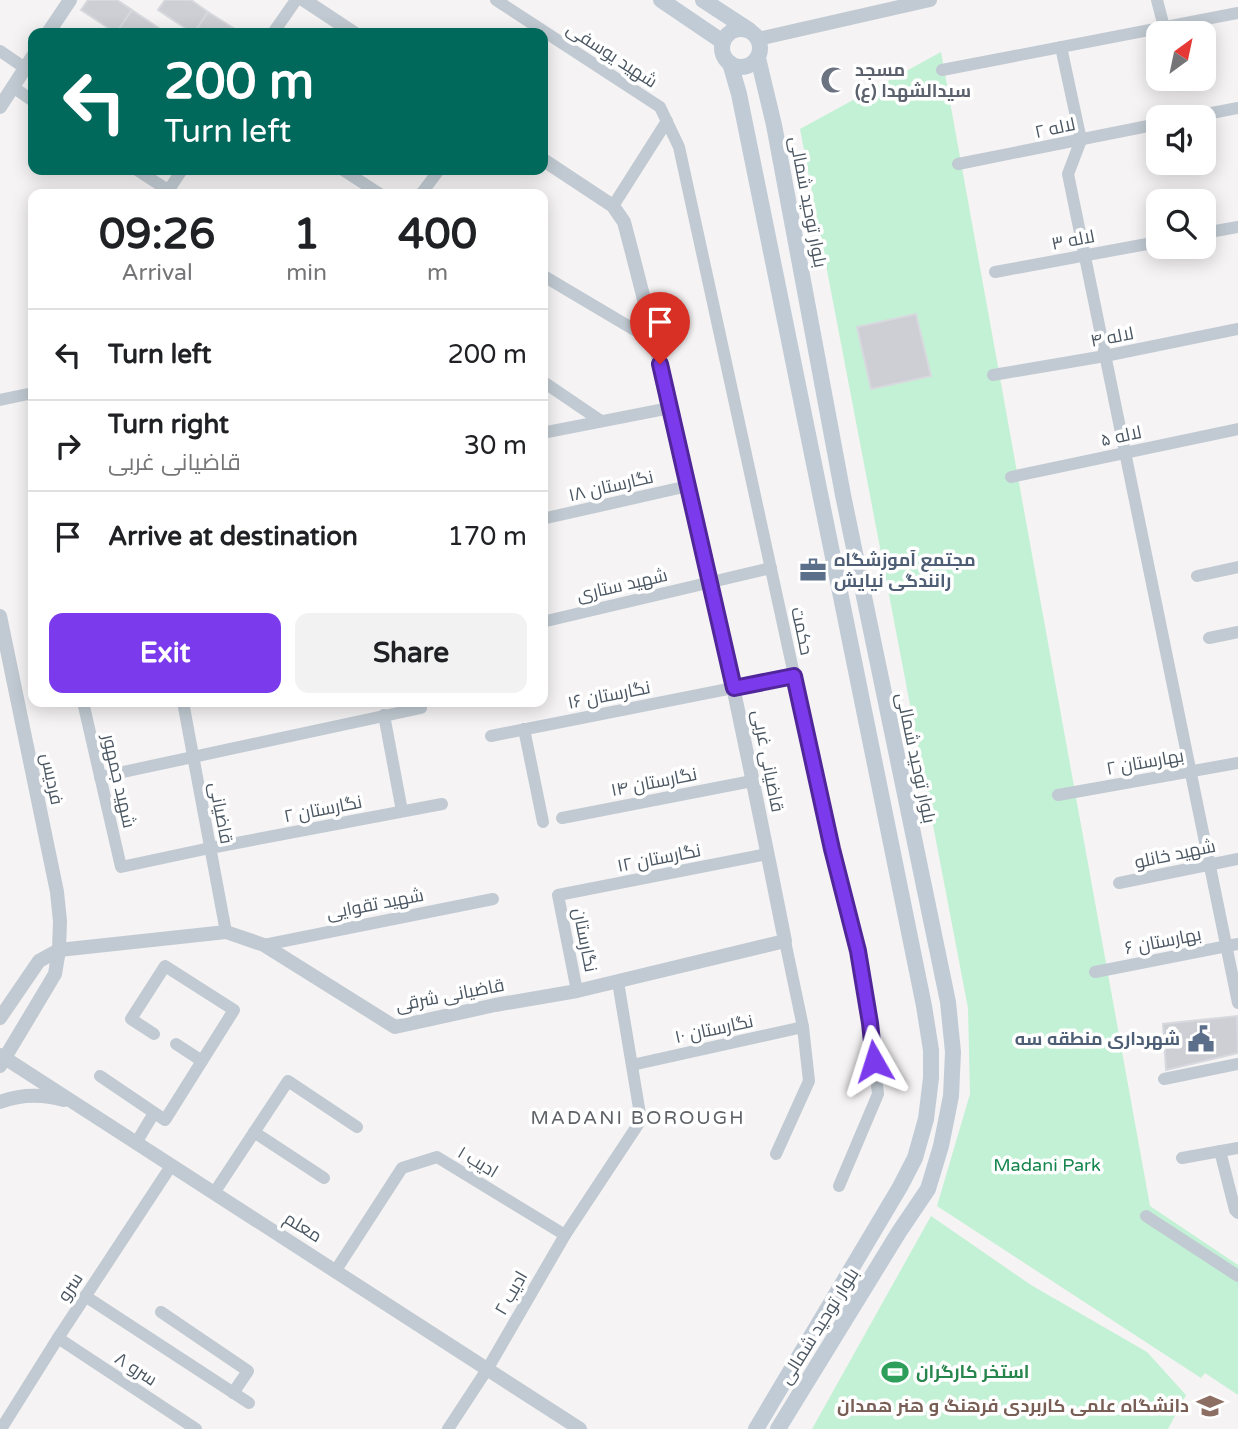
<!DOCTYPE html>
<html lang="en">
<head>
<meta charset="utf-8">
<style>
	:root { --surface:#fff; --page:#f2f2f2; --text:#202124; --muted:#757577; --line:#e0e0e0; --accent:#7c3aed }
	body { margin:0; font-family:"Varela Round",Cairo,sans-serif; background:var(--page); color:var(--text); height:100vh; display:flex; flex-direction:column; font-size:26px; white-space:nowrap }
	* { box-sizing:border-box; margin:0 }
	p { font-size:23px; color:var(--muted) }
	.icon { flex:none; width:38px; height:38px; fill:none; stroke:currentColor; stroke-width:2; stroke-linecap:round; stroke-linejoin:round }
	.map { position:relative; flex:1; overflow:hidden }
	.sheet { position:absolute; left:28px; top:189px; width:520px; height:518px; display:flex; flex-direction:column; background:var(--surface); border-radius:14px; box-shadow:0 4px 18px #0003 }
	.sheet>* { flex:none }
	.hud { position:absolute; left:28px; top:28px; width:520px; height:147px; border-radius:14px; box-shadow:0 4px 18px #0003; background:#00695c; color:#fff; overflow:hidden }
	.needle { width:46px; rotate:33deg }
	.tools { position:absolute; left:1146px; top:21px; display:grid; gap:14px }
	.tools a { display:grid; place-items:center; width:70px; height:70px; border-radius:14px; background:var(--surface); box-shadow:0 4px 18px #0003; font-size:35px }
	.pin { position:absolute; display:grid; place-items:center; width:60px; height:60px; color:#fff; margin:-72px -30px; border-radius:50% 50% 50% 0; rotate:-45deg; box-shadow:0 0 7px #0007 }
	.pin .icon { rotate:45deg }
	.me { position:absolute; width:77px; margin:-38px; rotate:354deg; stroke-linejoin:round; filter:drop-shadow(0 0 5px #0008) }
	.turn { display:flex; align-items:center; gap:24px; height:147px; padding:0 21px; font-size:32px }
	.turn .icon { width:91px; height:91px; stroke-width:2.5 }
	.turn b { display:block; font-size:49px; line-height:60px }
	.eta { display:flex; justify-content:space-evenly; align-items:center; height:119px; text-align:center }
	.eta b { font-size:42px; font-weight:700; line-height:49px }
	.action { display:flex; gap:14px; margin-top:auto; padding:14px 21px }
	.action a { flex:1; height:80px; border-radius:14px; background:var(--accent); color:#fff; font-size:28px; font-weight:700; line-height:80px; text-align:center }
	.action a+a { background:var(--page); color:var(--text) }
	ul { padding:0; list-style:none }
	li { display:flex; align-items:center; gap:21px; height:91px; padding:0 21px; border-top:2px solid var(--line) }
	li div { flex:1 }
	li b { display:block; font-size:26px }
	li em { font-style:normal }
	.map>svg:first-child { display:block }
	.green { fill:#c3f1d5 }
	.building { fill:#cdcfd5; stroke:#d7d9de; stroke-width:2 }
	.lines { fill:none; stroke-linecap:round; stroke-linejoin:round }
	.minor { stroke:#c1cad2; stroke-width:12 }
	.tertiary { stroke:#c1cad2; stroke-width:14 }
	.secondary { stroke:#c1cbd6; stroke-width:16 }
	.route-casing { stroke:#51269a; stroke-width:18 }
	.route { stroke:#7c3aed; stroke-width:12 }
	.labels { text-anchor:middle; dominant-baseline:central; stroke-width:7; stroke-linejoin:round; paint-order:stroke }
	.street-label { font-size:18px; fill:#4a5661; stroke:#fff }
	.worship-label { font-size:18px; font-weight:bold; fill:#5b616d; stroke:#fff; text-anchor:start }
	.service-label { font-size:18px; font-weight:bold; fill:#4e5e75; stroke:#fff; text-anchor:start }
	.park-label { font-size:18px; fill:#17864f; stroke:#fff }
	.leisure-label { font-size:18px; font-weight:bold; fill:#27864d; stroke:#fff; text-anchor:start }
	.education-label { font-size:18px; font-weight:bold; fill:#785e54; stroke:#fff; text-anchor:end }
	.neighbourhood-label { font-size:19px; letter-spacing:2px; fill:#5f6368; stroke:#fff }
</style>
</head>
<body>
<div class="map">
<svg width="1238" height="1429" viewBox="0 0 1238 1429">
	<rect width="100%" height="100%" fill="#f5f3f3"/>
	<!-- green -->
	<g class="green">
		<path d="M941 52 1150 1206 1238 1265V1395L1205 1373 1201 1378 937 1206 970 1094 968 1008 800 129Z"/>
		<path d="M931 1216 1031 1285 1147 1352 1186 1395 1168 1429H812Z"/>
	</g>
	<!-- building -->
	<g class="building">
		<path d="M88 0H117L132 10 116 33 81 10Z"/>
		<path d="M165 0H191L208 12 194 33H193L158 10Z"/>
		<path d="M132 10 166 33H116Z"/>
		<path d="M208 12 241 33H194Z"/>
		<path d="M916 314 931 376 871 389 857 327Z"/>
		<path d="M1237 1016 1238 1053 1166 1070 1163 1024Z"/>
	</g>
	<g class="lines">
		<!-- minor -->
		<g class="minor">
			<path d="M496 0 660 107 679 147 832 849 858 951 870 1023 878 1094 839 1186"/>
			<path d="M1157 0 1164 27"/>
			<path d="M273 33 296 0"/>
			<path d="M1061 47 1081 140 1068 174 1238 1003"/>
			<path d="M0 51 25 68"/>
			<path d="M942 70 1238 13"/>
			<path d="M13 87 33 101"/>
			<path d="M1191 117 1238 108"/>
			<path d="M958 164 1158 124"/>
			<path d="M137 170 174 194"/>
			<path d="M343 170 380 194"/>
			<path d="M166 194 182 170"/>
			<path d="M421 194 439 170"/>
			<path d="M613 206 667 121"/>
			<path d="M1204 233 1238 227"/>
			<path d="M995 272 1158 242"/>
			<path d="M542 275 655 342"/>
			<path d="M993 375 1105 356 1238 329"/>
			<path d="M542 381 601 421"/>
			<path d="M0 400 33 393"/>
			<path d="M542 433 670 408"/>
			<path d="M1011 477 1238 429"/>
			<path d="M542 519 688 486"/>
			<path d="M1197 576 1238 567"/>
			<path d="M542 622 771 568"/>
			<path d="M1209 638 1238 632"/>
			<path d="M83 702 121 867 210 848 442 804"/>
			<path d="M183 702 226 932"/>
			<path d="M384 715 402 811"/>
			<path d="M524 729 543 822"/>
			<path d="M491 736 794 676"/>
			<path d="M100 777 421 708"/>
			<path d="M1058 795 1238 763"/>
			<path d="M562 818 752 781"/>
			<path d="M1119 883 1238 859"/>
			<path d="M264 945 493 899"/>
			<path d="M1095 972 1238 944"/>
			<path d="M577 991 558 895 767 854"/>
			<path d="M176 1044 202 1061"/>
			<path d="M632 1065 803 1027"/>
			<path d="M100 1076 165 1120 234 1010 165 966 131 1019 154 1034"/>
			<path d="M1164 1079 1238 1064"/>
			<path d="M254 1132 324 1178"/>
			<path d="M136 1143 154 1113"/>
			<path d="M1220 1151 1235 1210 1238 1213"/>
			<path d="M776 1154 809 1081 803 1027 785 941"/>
			<path d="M1182 1158 1238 1148"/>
			<path d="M214 1193 288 1081 357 1127"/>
			<path d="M1146 1216 1238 1276"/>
			<path d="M336 1270 402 1168 437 1157 565 1235"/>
			<path d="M85 1296 249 1403"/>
			<path d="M161 1312 248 1371 233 1393"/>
			<path d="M58 1338 196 1429"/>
			<path d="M1 1429 58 1338 171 1166"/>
			<path d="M448 1429 488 1368 565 1235 641 1120 618 982"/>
		</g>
		<!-- tertiary -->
		<g class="tertiary">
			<path d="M304 0 354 33"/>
			<path d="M48 33 70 0"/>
			<path d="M758 39 930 0"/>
			<path d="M0 107 33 56"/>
			<path d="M0 616 57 892 60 921 59 950 55 974 0 1066"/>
			<path d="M0 1018 39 961 59 950 226 932 264 945 395 1027 495 1005 577 991 785 941C737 700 687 460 624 222L613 206 542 159"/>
			<path d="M0 1055 580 1429"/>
			<path d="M0 1102C21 1094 43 1094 64 1100"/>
		</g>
		<!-- secondary -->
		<g class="secondary">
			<path d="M661 0 723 42"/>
			<path d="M703 0 749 30"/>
			<circle cx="741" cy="48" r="19"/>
			<path d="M758 58 774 125 843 495 948 1002 953 1052 951 1096 941 1146 928 1189 899 1232 778 1429"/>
			<path d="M730 63 739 94 924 1006 931 1050V1078L926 1119 915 1158 900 1187 756 1429"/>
		</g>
	</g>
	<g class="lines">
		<!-- route casing -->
		<g class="route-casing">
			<path id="route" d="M660 364 734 688 794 676 832 849 858 951 870 1023 874 1061"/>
		</g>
		<!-- route -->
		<use href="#route" class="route"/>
	</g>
	<!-- icons -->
	<defs>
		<g id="mosque-bare" transform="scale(2.1)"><path d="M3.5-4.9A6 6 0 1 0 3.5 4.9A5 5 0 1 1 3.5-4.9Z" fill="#6b7280" stroke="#fff" stroke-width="2.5" paint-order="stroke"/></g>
		<g id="office-bare" transform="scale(2.1)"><path d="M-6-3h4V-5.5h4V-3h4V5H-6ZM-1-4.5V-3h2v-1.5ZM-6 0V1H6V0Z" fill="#5c6f8a" stroke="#fff" stroke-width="2.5" paint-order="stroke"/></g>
		<g id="civic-bare" transform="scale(2.1)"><path d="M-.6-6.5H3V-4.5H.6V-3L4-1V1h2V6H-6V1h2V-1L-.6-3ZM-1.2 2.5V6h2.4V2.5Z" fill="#5c6f8a" stroke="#fff" stroke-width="2.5" paint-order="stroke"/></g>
		<g id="stadium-bare" transform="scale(2.1)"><path d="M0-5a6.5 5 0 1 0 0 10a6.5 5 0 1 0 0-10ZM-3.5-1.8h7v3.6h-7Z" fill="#2e9e5b" stroke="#fff" stroke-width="2.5" paint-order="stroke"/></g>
		<g id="university-bare" transform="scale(2.1)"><path d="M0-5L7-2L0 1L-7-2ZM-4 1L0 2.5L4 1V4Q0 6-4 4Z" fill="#8d6e63" stroke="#fff" stroke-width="2.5" paint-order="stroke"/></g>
	</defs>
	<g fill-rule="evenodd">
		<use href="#mosque-bare" x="834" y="80"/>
		<use href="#office-bare" x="813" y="570"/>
		<use href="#civic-bare" x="1201" y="1039"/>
		<use href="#stadium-bare" x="895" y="1372"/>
		<use href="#university-bare" x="1210" y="1406"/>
	</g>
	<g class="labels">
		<!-- street labels -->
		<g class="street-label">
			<text transform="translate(612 55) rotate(33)">شهید یوسفی</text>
			<text transform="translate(1055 128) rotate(-12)">لاله ۲</text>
			<text transform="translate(808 202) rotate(79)">بلوار توحید شمالی</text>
			<text transform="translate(1073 240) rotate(-11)">لاله ۳</text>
			<text transform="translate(1112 337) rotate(-11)">لاله ۴</text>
			<text transform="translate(1121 436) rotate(-12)">لاله ۵</text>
			<text transform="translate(611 486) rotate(-13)">نگارستان ۱۸</text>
			<text transform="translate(622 585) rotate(-13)">شهید ستاری</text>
			<text transform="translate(802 631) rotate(78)">حکمت</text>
			<text transform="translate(609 695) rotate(-11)">نگارستان ۱۶</text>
			<text transform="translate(916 758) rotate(78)">بلوار توحید شمالی</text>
			<text transform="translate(768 761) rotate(79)">قاضیانی غربی</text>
			<text transform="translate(1145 762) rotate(-10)">بهارستان ۲</text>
			<text transform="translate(52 779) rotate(78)">فردیس</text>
			<text transform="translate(119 781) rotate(77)">شهید جمهور</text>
			<text transform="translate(654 782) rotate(-11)">نگارستان ۱۴</text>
			<text transform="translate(323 809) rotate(-11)">نگارستان ۲</text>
			<text transform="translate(221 813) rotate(79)">قاضیانی</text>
			<text transform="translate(1175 854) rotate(-12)">شهید خانلو</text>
			<text transform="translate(659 858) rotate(-11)">نگارستان ۱۲</text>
			<text transform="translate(375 904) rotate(-11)">شهید تقوایی</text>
			<text transform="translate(585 940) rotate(79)">نگارستان</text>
			<text transform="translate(1163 941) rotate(-11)">بهارستان ۶</text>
			<text transform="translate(450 995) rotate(-11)">قاضیانی شرقی</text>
			<text transform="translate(714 1029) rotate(-12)">نگارستان ۱۰</text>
			<text transform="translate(478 1162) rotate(31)">ادیب ۱</text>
			<text transform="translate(303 1227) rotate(32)">معلم</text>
			<text transform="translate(70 1287) rotate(-56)">سرو</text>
			<text transform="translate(511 1293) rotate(-60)">ادیب ۲</text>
			<text transform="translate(819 1326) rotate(-58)">بلوار توحید شمالی</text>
			<text transform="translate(136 1369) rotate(33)">سرو ۸</text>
		</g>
		<!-- worship labels -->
		<g class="worship-label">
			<text x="855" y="70">مسجد<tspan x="855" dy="21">سیدالشهدا (ع)</tspan></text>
		</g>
		<!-- service labels -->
		<g class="service-label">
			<text x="834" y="560">مجتمع آموزشگاه<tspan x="834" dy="21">رانندگی نیایش</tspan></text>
			<text x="1180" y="1039" text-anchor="end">شهرداری منطقه سه</text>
		</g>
		<!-- park labels -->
		<g class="park-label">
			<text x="1047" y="1165">Madani Park</text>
		</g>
		<!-- leisure labels -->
		<g class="leisure-label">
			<text x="916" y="1372">استخر کارگران</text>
		</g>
		<!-- education labels -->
		<g class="education-label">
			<text x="1189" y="1406">دانشگاه علمی کاربردی فرهنگ و هنر همدان</text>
		</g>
		<!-- neighbourhood labels -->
		<g class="neighbourhood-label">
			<text x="638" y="1118">MADANI BOROUGH</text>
		</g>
	</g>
</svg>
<div class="tools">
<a><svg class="needle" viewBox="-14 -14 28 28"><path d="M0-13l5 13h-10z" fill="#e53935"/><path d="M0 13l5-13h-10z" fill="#757577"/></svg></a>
<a><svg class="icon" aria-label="sound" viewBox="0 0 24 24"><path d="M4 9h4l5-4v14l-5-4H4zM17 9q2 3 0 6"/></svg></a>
<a><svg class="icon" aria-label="search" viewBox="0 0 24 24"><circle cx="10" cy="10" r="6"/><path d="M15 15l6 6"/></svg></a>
</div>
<div class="pin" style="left:660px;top:364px;background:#d93025"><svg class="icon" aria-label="arrive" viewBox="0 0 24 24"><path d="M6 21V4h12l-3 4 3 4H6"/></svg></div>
<svg class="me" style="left:874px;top:1061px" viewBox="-20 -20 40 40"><path d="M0-17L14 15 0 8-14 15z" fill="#7c3aed" stroke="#fff" stroke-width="4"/></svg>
<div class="hud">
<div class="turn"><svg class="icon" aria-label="left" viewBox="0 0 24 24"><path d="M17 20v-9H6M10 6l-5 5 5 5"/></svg><div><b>200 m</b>Turn left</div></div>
</div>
<section class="sheet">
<div class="eta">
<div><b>09:26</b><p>Arrival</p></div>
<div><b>1</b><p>min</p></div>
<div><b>400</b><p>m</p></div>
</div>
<ul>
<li><svg class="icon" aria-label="left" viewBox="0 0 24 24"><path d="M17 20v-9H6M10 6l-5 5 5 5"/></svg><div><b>Turn left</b></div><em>200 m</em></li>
<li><svg class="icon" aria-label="right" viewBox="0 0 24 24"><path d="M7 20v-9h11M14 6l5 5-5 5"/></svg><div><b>Turn right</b><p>قاضیانی غربی</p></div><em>30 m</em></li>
<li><svg class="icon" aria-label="arrive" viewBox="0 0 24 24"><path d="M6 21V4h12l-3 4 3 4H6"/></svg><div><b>Arrive at destination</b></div><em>170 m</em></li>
</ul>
<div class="action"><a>Exit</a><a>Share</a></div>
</section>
</div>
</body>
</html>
